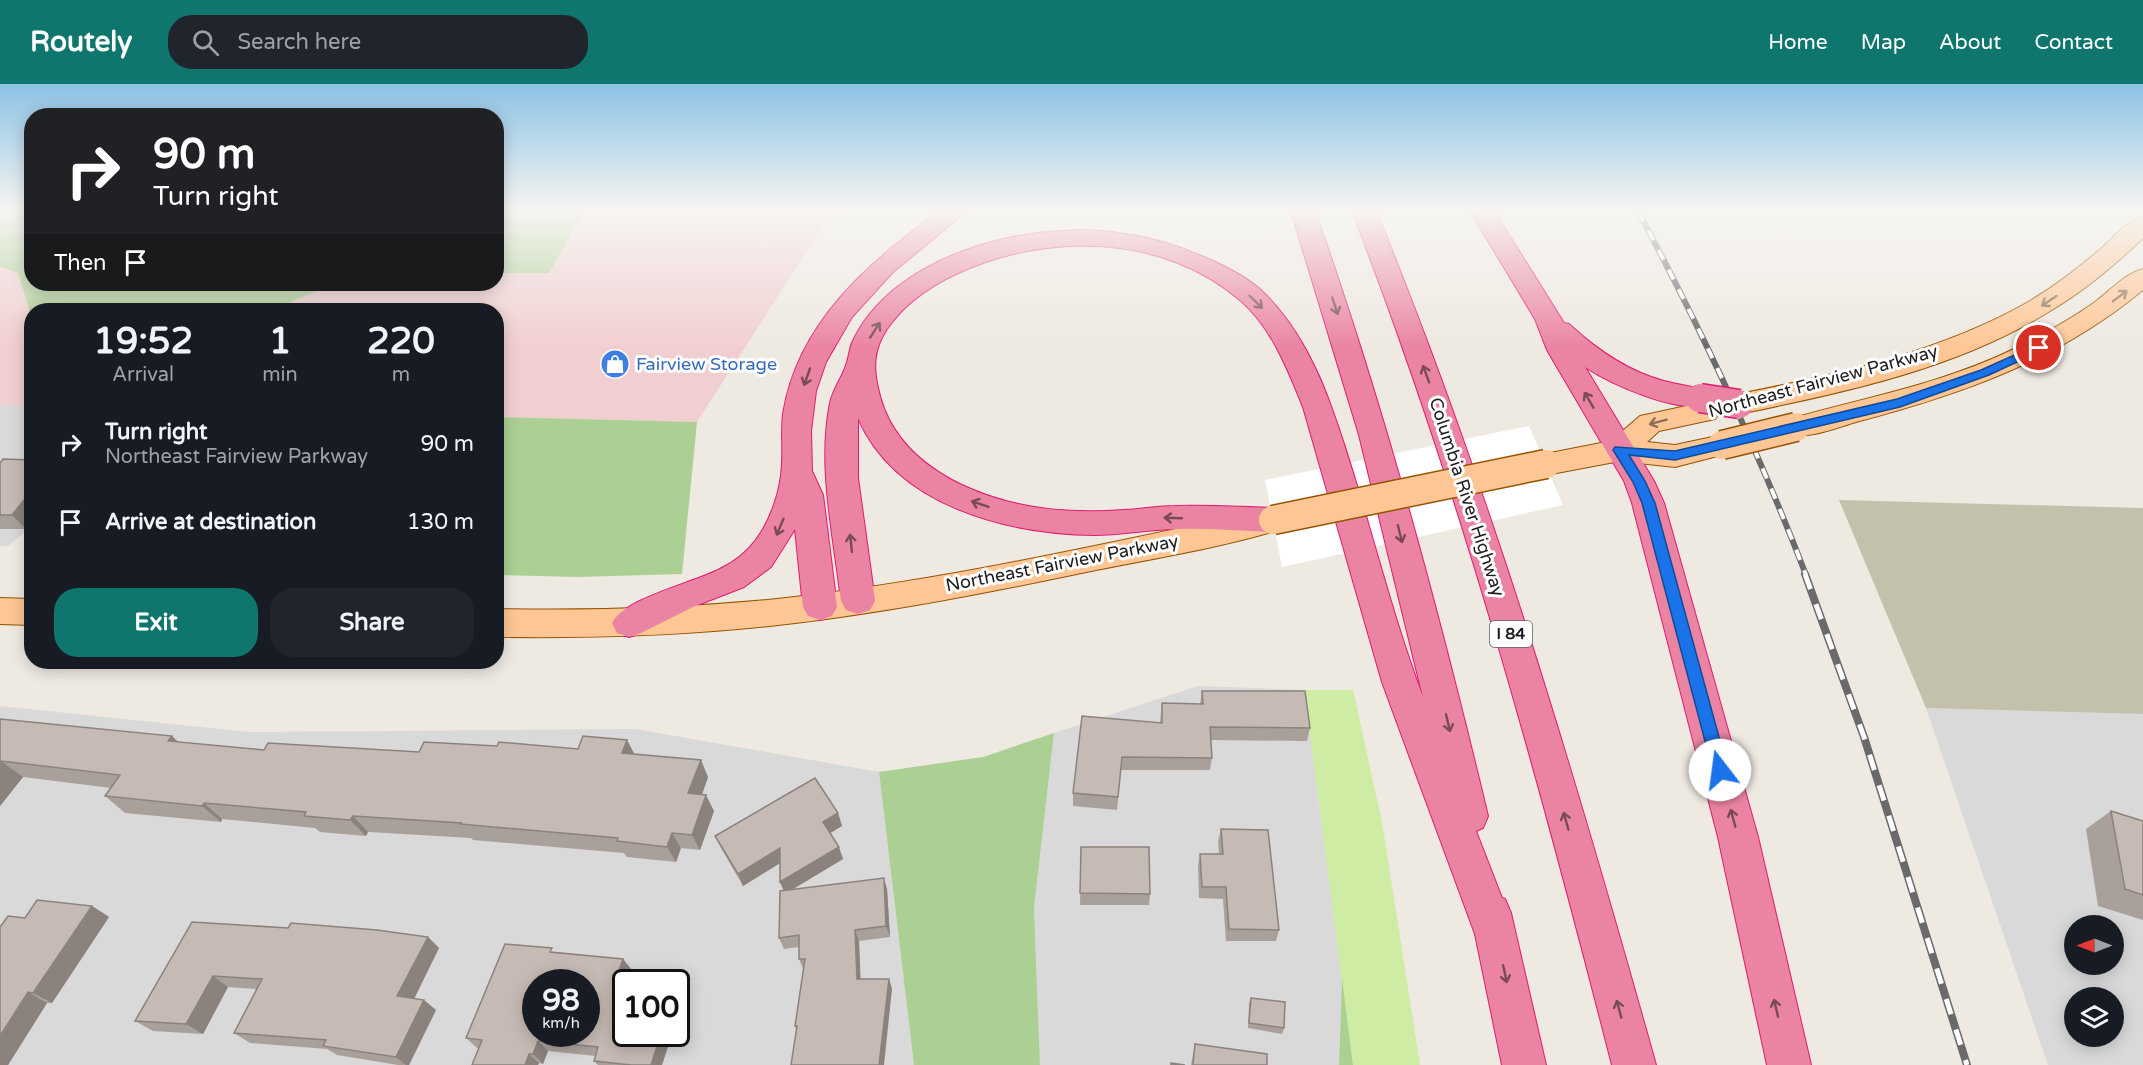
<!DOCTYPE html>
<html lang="en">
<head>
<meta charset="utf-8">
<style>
	:root { --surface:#171b24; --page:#20242c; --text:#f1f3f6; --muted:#9ea1a6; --accent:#0f766e }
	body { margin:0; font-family:"Varela Round",sans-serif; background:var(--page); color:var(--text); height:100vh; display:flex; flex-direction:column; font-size:22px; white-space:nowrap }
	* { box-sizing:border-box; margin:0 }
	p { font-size:20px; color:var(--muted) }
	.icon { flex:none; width:33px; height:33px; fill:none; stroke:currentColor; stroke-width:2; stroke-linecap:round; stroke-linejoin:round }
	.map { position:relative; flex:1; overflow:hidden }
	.drawer { position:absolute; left:24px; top:219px; width:480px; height:366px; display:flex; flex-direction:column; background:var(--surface); border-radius:24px; box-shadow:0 3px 15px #0003 }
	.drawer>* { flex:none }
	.hud { position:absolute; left:24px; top:24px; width:480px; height:183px; border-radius:24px; box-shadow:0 3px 15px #0003; background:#202124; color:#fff; overflow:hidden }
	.needle { width:39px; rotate:270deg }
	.tools { position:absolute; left:2064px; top:831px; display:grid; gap:12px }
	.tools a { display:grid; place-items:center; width:60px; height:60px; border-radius:50%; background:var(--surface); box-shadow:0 3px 15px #0003; font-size:30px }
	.speed { position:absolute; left:522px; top:885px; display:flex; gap:12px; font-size:30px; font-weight:700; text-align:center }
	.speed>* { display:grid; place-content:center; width:78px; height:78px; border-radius:50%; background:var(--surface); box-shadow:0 3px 15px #0003; line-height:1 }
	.speed small { font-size:15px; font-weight:400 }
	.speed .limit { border:3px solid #111; border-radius:9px; background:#fff; color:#111 }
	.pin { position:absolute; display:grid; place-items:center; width:51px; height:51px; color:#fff; margin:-26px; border:3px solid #fff; border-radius:50%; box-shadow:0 2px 6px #0007 }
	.me { position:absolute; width:66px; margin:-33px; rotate:345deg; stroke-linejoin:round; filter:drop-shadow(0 0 4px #0008) }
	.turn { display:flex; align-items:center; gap:21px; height:126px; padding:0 30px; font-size:27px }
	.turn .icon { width:78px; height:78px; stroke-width:2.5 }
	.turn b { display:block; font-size:42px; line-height:51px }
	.then { display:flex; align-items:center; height:57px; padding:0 30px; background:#0003; gap:12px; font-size:22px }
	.eta { display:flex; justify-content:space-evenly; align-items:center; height:102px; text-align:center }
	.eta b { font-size:36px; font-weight:700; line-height:42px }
	.action { display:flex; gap:12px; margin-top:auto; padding:12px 30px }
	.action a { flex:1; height:69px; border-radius:24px; background:var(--accent); color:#fff; font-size:24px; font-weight:700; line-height:69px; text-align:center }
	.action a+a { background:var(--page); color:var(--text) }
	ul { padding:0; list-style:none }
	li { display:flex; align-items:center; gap:18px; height:78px; padding:0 30px }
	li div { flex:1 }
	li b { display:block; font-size:22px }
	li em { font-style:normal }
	header { display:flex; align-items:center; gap:36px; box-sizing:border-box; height:84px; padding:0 30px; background:var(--accent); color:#fff }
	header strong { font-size:28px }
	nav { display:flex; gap:33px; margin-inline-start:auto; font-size:21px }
	.search { width:420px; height:54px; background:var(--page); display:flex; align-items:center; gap:15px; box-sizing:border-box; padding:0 21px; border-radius:24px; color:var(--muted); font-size:22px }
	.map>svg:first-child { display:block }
	.residential { fill:#dad9d9; fill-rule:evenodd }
	.commercial { fill:#f1cfd1 }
	.construction { fill:#c3c1ac }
	.grass { fill:#cfeca4 }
	.forest { fill:#acd094 }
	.pier { fill:#fff }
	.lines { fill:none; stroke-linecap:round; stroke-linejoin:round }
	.major-casing { stroke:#945300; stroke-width:2 }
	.highway-casing { stroke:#e01b73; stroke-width:2 }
	.major { fill:#ffc695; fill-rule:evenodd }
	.highway { fill:#ea84a2; fill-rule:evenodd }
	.rail-far1-casing { stroke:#6a6a6a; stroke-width:6 }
	.rail-casing { stroke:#6a6a6a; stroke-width:8 }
	.rail-far1 { stroke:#fff; stroke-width:4; stroke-dasharray:11; stroke-linecap:butt }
	.rail { stroke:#fff; stroke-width:5; stroke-dasharray:16; stroke-linecap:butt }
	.major-bridge-casing { stroke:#945300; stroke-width:31; stroke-linecap:butt }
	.highway-bridge-casing { stroke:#e01b73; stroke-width:31; stroke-linecap:butt }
	.major-bridge { stroke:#ffc695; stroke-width:28 }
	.highway-bridge { stroke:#ea84a2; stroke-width:28 }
	.wall { fill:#aaa09b }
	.shaded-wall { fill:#8b827e }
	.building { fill:#c6bab4; stroke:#8b827e; stroke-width:1.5; fill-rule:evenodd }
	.oneway { stroke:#8e7158 }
	.oneway2 { stroke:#794b58 }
	.route { fill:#1a73e8; stroke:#114b97; stroke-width:1.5 }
	.labels { text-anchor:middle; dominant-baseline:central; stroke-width:6; stroke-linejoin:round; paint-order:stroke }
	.shield { fill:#fff; stroke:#606060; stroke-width:1.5 }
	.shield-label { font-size:16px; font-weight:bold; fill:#1c1c1c }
	.shop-label { font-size:18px; fill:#366cbe; stroke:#fff; text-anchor:start }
	.street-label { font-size:18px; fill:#1c1c1c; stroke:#fff }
</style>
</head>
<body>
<header>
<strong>Routely</strong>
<div class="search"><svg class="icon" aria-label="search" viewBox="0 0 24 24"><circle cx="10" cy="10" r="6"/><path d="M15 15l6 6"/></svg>Search here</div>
<nav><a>Home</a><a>Map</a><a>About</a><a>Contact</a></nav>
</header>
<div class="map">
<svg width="2143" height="981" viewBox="0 0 2143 981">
	<rect width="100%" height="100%" fill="#eee9e1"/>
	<!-- residential -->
	<g class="residential">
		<path d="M0 321H31V443L8 462H0Z"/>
		<path d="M1198 602 1304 606 1342 894 1339 981H1040L1034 824 1054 649Z"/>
		<path d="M0 622 248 648 636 645 879 688 914 981H0ZM536 898H586V950H536ZM626 898H676V950H626Z"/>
		<path d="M1926 624 2143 630V981H2048ZM2074 842H2114V880H2074ZM2074 914H2114V952H2074Z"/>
	</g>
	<!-- commercial -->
	<g class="commercial">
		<path d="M584 127H846L823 142 697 338 497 333 496 226H272L316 207 346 200H496L497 189H549Z"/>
		<path d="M0 183 18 189 32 231 31 321H0Z"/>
	</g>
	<!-- construction -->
	<path class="construction" d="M1839 416 2143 424V630L1926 624Z"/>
	<!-- grass -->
	<path class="grass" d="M1304 606H1353L1382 738 1420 981H1353Z"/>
	<!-- forest -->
	<g class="forest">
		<path d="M0 127H31L32 200H346L316 207 272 226H32L31 231 18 189 0 183Z"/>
		<path d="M496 127H584L549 189H497Z"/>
		<path d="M497 333 697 338 682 490 577 493 497 491Z"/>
		<path d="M1054 649 1034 824 1040 981H914L879 688 983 673Z"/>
		<path d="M1342 894 1353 981H1339Z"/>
	</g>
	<!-- pier -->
	<path class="pier" d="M1529 342 1563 421 1282 483 1265 396Z"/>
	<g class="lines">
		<!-- major casing -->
		<g class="major-casing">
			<g id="major">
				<path d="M2143 133V154C2115 181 2084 207 2050 227 1957 285 1845 308 1739 330L1729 327 1725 320 1729 313 1739 310C1839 290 1941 268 2030 217 2053 203 2076 186 2097 168 2111 157 2125 137 2143 133Z"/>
				<path d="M2143 185V206C2057 277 1962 310 1856 338 1835 344 1807 356 1786 350L1781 343 1786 336C1863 314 1943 300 2016 264 2043 250 2070 236 2095 218 2110 207 2124 190 2143 185Z"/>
				<path d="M1705 318 1715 321 1720 328 1715 335 1659 347 1647 358 1675 361 1722 351 1733 354 1737 361 1733 368 1675 383 1620 377 1546 391 1535 388 1531 380 1535 372 1611 357 1640 332Z"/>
				<path d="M1271 425 1282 429 1287 437 1282 445C1223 463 1157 474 1096 486 991 508 885 529 778 541 684 552 590 554 496 553V525C590 527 684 524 777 515 943 497 1107 459 1271 425Z"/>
				<path d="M0 514 32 515V541L0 540Z"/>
			</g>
		</g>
		<!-- highway casing -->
		<g class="highway-casing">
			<g id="highway">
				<path d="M940 127H967L893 188 852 233 826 278 816 307 811 347 812 387 823 411 837 523 832 532 820 536 808 532 803 523 795 445 771 483 744 503 695 522 641 549 629 553 617 549 612 539C625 514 693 499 720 485 734 478 746 469 755 457 771 436 781 406 782 380 783 363 781 347 783 330 797 240 869 177 940 127Z"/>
				<path d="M1291 127H1315C1385 325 1439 528 1488 732L1483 744 1476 747 1502 814 1505 815 1511 829 1546 981H1502L1475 850 1382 598 1303 323C1288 286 1272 244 1241 217 1163 149 1044 148 954 191 927 204 904 220 887 245 874 265 873 282 878 304 891 367 947 401 1006 417 1044 427 1085 429 1124 426 1141 425 1158 422 1175 422 1208 421 1240 423 1273 424L1284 428 1289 436 1284 444 1273 448C1241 447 1209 444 1177 445 1149 445 1123 451 1095 451 1007 450 896 422 858 334V394L875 517 870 526 858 530 846 526 841 517C834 453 817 383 830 319 833 305 842 294 846 281 849 274 849 266 852 259 892 171 1024 138 1112 148 1147 152 1181 162 1213 177 1232 186 1252 196 1267 212 1315 261 1335 331 1355 395 1377 467 1396 542 1423 613L1359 351Z"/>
				<path d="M1352 127H1376C1490 405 1575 692 1656 981H1612C1538 692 1460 405 1352 127Z"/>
				<path d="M1470 127H1494L1564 239 1569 240C1597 266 1627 287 1664 297 1679 301 1695 303 1710 307L1714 314 1710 321C1678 330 1612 301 1585 283L1654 397 1664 419 1758 753 1811 981H1767L1718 753 1632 419 1624 397 1547 266 1535 235Z"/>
			</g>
		</g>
		<!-- major -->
		<use href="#major" class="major"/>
		<!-- highway -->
		<use href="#highway" class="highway"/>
		<!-- rail-far1 casing -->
		<g class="rail-far1-casing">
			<path id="rail-far1" d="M1638 127C1701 245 1758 366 1806 491"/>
		</g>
		<!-- rail casing -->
		<g class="rail-casing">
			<path id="rail" d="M1805 490 1864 653 1967 981"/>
		</g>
		<!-- rail-far1 -->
		<use href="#rail-far1" class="rail-far1"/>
		<!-- rail -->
		<use href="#rail" class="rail"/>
		<!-- major-bridge casing -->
		<g class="major-bridge-casing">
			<g id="major-bridge">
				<path d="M1722 361 1796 343"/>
				<path d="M1273 436 1546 380"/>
			</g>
		</g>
		<!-- highway-bridge casing -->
		<g class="highway-bridge-casing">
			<path id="highway-bridge" d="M1700 314 1739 320"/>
		</g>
		<!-- major-bridge -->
		<use href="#major-bridge" class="major-bridge"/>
		<!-- highway-bridge -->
		<use href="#highway-bridge" class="highway-bridge"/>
	</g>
	<!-- wall -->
	<g class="wall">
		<path d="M0 379 26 445H0Z"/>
		<path d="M1202 607 1310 644 1307 657 1211 656 1212 674 1210 686H1121L1117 726 1073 722V709L1160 639 1162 619 1200 620Z"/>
		<path d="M0 635 179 658 264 666 419 668 497 662 578 665 627 656 634 670 708 693 702 710 714 727 700 766 681 764 676 778 627 773 624 769 473 756 471 754 368 748 366 752 320 748 315 744 222 735 221 738 125 729 105 712 111 704 23 693 0 722Z"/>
		<path d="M2111 727 2143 737V836L2098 822 2086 745Z"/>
		<path d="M838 729 842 742 830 749 843 775 791 806 887 805 890 853 859 857 860 895H889L892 905 796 945 795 942 803 885 799 875V863L784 865 779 854 784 807 780 798V779L743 802 721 764 715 752Z"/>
		<path d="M1221 745 1279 846 1276 857H1226L1223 815 1199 814 1198 782 1200 770H1219L1218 757Z"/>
		<path d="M1081 763 1150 810 1149 821H1080Z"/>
		<path d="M92 822 109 833 52 919H47L8 981 25 834Z"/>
		<path d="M192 838 428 853 439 864 414 915 436 926 409 981H398L337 971 327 965 250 959 234 949 257 905 228 903 203 950 153 947 135 937Z"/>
		<path d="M555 868 623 875 631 885 627 898H626L624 905 672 950 662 981H598L594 977 596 972 548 967 543 980 539 979 538 981H472L479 964H477L466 954Z"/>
		<path d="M1251 914 1284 944 1282 950 1248 944 1249 919Z"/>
		<path d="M1195 960 1267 981H1191Z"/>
	</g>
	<!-- shaded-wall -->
	<g class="shaded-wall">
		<path d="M32 406V439L26 445 12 431Z"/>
		<path d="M172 652 190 669 168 657Z"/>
		<path d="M627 656 636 673 622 669Z"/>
		<path d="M701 676 708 693 697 725 688 709Z"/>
		<path d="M1 677 23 693 0 722V678Z"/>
		<path d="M706 711 714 727 700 766 692 751Z"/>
		<path d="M204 719 222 735 221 738 202 722Z"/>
		<path d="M838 729 842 742 827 751 823 738Z"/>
		<path d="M353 732 368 748 366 752 350 736Z"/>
		<path d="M672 749 681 764 676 778 667 763Z"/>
		<path d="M839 763 843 775 785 810 780 798Z"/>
		<path d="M780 764 785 776 743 802 738 790Z"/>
		<path d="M884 794 887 805 890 853 886 842Z"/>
		<path d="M92 822 109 833 52 919 33 909Z"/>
		<path d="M855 846 859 857 861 905 857 895Z"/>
		<path d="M428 853 439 864 410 923 397 912Z"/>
		<path d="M623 875 631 885 627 898H626V902L621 914 613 904Z"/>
		<path d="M213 892 228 903 203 950 186 940Z"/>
		<path d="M889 895 892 905 884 981H879Z"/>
		<path d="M28 908 47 919 8 981H0V952Z"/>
		<path d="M676 913 681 920 676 935Z"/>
		<path d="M424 916 436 926 409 981H406L396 973Z"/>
		<path d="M661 950H672L662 981H651Z"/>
		<path d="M538 957 548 967 543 980 533 970Z"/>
		<path d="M529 970 539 979 538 981H525Z"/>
	</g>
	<!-- building -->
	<g class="building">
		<path d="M3 375 32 376V406L12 431H0V379Z"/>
		<path d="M1202 607H1305L1310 644 1210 643 1212 674 1122 673 1118 713 1073 709 1082 632 1162 639V619L1203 620Z"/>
		<path d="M0 635 172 652 168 657 264 666 268 659 419 668 424 658 497 662 499 658 578 665 583 652 627 656 622 669 701 676 688 709 706 711 692 751 672 749 667 763 617 757 618 754 460 740 461 739 353 732 350 736 304 732 306 728 204 719 202 722 105 712 120 691 1 677 0 678Z"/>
		<path d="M815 694 838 729 823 738 839 763 780 798V764L738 790 715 752Z"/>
		<path d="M2111 727 2143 737V811L2125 805Z"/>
		<path d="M1221 745 1268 746 1279 846 1229 845 1226 803H1202L1200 770H1223Z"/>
		<path d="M1081 763H1149L1150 810 1080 809Z"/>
		<path d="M884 794 886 842 855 846 857 895H889L879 981H791L797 942H795L805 875H799V851L779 854 780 807Z"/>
		<path d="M37 816 92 822 33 909 28 908 0 952V843L8 832 25 834Z"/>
		<path d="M192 838 288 844 291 839 377 846 428 853 397 912 424 916 396 973 323 962 326 956 234 949 262 895 213 892 186 940 135 937Z"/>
		<path d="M505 860 552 864 550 868 623 875 613 904 626 905V950H661L651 981H631L594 977 598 963 538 957 533 970H529L525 981H472L482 956 466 954ZM536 898H586V950H536Z"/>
		<path d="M1251 914 1285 918 1284 944 1249 939Z"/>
		<path d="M1195 960 1267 970V981H1193Z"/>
		<path d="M1171 979 1185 981H1171Z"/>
	</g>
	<!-- one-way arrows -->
	<defs><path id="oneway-shaft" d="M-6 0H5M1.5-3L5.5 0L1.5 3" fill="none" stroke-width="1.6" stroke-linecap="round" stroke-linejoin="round" transform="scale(1.5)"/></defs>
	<g class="oneway">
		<use href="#oneway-shaft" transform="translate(2120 212) rotate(-37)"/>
		<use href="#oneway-shaft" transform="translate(2049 217) rotate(146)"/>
		<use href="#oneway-shaft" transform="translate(1658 338) rotate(165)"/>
	</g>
	<g class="oneway2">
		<use href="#oneway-shaft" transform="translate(1256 218) rotate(44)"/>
		<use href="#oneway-shaft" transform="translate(1335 222) rotate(72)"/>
		<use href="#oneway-shaft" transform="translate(875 246) rotate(-57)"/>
		<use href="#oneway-shaft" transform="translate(1426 290) rotate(-110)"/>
		<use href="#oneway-shaft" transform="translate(807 293) rotate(109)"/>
		<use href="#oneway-shaft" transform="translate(1589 316) rotate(-120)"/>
		<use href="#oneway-shaft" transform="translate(980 420) rotate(-161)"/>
		<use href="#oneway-shaft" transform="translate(1173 434) rotate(-178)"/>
		<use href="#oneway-shaft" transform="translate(780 443) rotate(113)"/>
		<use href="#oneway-shaft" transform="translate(1400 450) rotate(76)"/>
		<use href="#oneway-shaft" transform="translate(851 459) rotate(-96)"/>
		<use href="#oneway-shaft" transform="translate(1448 639) rotate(77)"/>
		<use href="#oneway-shaft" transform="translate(1733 734) rotate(-105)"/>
		<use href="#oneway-shaft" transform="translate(1566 737) rotate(-106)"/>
		<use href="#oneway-shaft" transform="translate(1505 890) rotate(78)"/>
		<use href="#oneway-shaft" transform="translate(1776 924) rotate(-103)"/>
		<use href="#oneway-shaft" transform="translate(1619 925) rotate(-105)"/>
	</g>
	<!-- sky -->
	<linearGradient id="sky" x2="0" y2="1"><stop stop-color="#8bc2e4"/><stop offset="0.48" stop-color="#f7f5f2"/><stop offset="1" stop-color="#f7f5f2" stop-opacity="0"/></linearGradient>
	<rect width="2143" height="264" fill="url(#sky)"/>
	<!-- route -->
	<path class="route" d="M2039 260 2043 261V266L1989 291 1900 323 1675 376 1629 371 1645 397 1655 419 1728 686 1725 691 1720 693 1714 691 1642 419 1633 398 1613 366 1615 363 1675 367 1897 315 1981 286Z"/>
	<!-- icons -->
	<defs>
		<g id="shop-disc" transform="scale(1.5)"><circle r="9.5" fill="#3f7fe0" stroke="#fff"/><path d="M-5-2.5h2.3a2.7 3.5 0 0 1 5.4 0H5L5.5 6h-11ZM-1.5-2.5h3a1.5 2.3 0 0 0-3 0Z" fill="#fff"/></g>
	</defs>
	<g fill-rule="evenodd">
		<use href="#shop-disc" x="615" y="280"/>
	</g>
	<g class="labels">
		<!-- shield labels -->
		<rect class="shield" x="1490" y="537" width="42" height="26" rx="4.5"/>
		<g class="shield-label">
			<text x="1511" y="550">I 84</text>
		</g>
		<!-- shop labels -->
		<g class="shop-label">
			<text x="636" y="280">Fairview Storage</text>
		</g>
		<!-- street labels -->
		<g class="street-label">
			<text transform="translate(1823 297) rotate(-15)">Northeast Fairview Parkway</text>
			<text transform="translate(1467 413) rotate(72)">Columbia River Highway</text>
			<text transform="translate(1062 479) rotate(-11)">Northeast Fairview Parkway</text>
		</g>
	</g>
</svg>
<div class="tools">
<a><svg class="needle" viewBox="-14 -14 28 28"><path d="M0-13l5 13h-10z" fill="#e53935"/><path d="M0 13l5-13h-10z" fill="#9ea1a6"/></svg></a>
<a><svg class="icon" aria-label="layers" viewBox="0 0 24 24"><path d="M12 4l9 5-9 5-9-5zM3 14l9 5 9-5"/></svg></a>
</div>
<div class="speed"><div>98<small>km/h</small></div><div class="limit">100</div></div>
<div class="pin" style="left:2039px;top:264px;background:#d93025"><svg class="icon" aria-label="arrive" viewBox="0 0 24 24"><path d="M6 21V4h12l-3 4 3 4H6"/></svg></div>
<svg class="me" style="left:1720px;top:686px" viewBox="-20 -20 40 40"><circle r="19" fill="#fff"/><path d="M0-13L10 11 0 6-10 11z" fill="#1a73e8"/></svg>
<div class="hud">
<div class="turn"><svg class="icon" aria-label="right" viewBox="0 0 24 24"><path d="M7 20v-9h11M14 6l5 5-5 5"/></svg><div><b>90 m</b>Turn right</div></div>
<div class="then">Then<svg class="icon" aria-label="arrive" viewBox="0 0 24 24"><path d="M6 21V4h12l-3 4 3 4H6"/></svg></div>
</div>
<section class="drawer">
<div class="eta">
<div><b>19:52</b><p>Arrival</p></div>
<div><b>1</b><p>min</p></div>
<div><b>220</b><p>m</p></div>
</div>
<ul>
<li><svg class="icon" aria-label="right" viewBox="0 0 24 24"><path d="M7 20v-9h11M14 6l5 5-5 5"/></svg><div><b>Turn right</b><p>Northeast Fairview Parkway</p></div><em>90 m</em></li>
<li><svg class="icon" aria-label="arrive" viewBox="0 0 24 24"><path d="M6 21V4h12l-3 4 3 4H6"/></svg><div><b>Arrive at destination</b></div><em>130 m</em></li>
</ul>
<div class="action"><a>Exit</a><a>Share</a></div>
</section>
</div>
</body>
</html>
